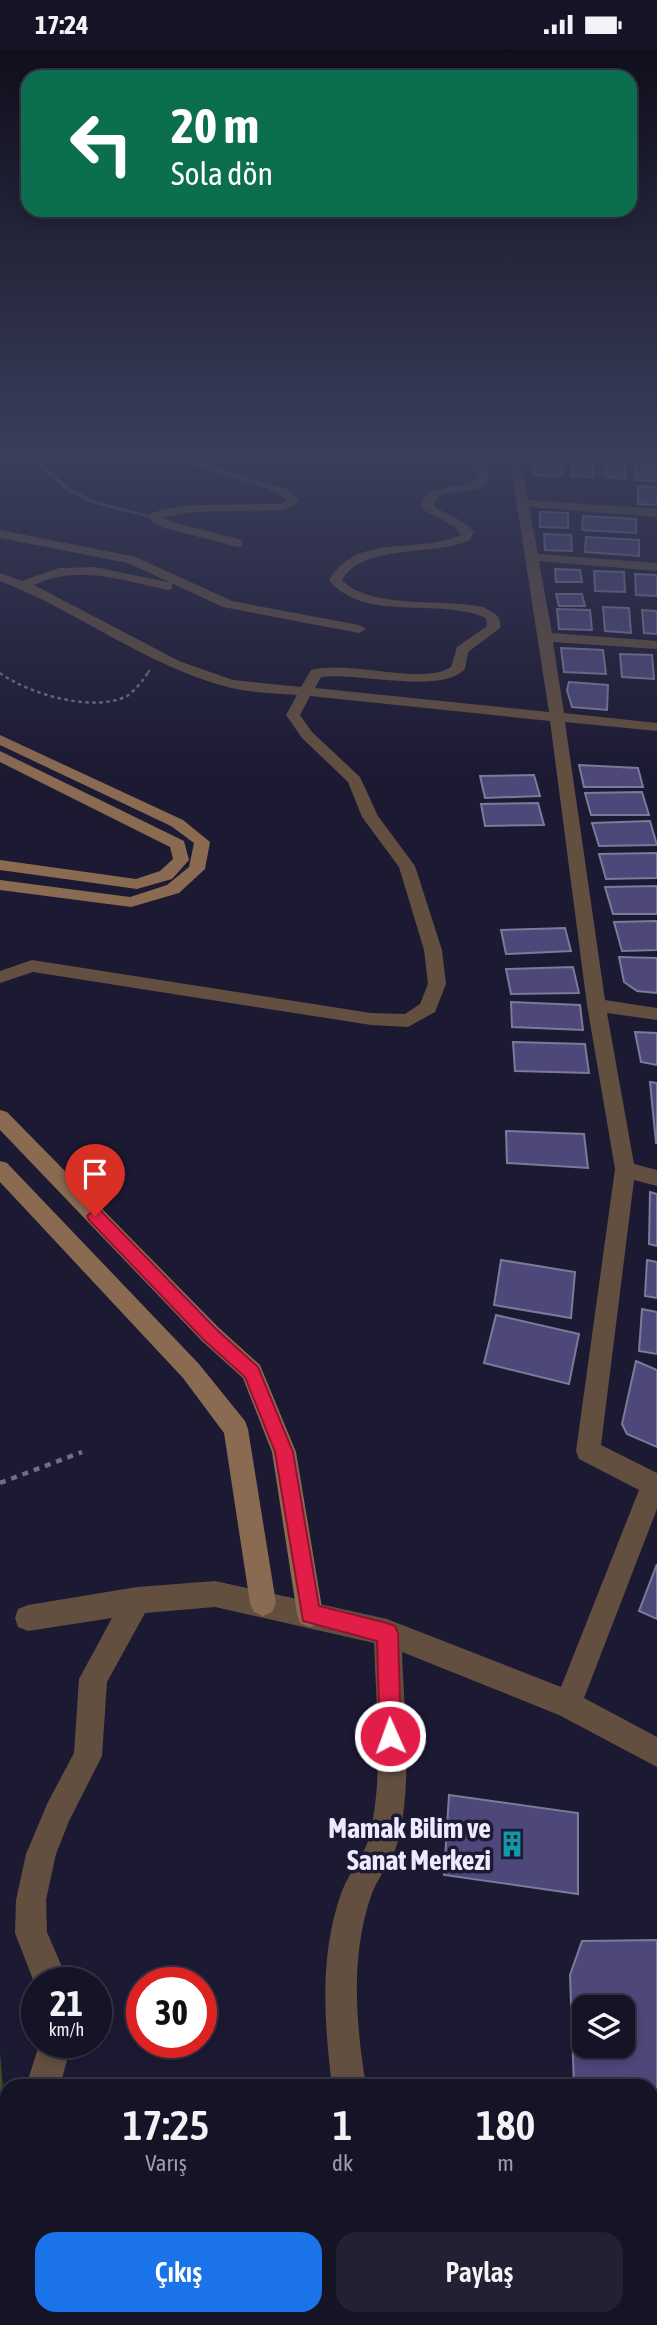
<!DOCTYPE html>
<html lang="tr">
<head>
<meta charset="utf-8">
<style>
	:root { --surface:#151326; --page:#222032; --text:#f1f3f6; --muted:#9d9ea7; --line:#343243; --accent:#1a73e8 }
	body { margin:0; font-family:"Asap Condensed",sans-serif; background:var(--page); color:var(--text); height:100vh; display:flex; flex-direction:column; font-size:26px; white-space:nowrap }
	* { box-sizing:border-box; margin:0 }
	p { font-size:23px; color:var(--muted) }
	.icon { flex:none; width:38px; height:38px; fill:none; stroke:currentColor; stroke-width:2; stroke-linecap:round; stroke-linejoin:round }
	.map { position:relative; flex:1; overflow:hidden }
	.drawer { position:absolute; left:0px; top:2030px; width:658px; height:247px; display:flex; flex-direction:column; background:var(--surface); border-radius:21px 21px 0 0; box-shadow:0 4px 10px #0003,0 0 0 2px var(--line) }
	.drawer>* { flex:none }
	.guide { position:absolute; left:21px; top:21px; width:616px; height:147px; border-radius:21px; box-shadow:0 4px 10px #0003,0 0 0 2px var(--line); background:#0b6e4f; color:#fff; overflow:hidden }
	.buttons { position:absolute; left:572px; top:1946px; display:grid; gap:14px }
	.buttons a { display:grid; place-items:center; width:63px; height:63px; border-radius:14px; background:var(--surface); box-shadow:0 4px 10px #0003,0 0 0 2px var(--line); font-size:35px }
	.speed { position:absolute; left:21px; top:1918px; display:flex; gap:14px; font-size:35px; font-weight:700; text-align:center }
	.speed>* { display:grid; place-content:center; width:91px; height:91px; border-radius:50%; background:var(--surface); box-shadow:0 4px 10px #0003,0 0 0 2px var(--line); line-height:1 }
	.speed small { font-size:18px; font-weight:400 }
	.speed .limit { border:10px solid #d22; background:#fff; color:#111 }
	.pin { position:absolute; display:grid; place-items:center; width:60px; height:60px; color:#fff; margin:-72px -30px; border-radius:50% 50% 50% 0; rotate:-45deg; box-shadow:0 0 7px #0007 }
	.pin .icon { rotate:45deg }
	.me { position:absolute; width:77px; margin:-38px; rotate:358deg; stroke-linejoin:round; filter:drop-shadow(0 0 5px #0008) }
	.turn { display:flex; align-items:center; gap:24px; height:147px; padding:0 35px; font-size:32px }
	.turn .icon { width:91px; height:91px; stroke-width:2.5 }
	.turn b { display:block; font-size:49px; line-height:60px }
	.eta { display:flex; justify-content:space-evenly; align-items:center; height:119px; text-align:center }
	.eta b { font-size:42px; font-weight:600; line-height:49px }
	.action { display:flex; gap:14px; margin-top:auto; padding:14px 35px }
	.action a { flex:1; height:80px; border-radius:21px; background:var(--accent); color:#fff; font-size:28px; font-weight:600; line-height:80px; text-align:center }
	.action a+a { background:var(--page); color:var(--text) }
	.status { display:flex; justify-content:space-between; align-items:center; height:49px; padding:0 35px; background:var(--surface); direction:ltr }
	.status svg { height:19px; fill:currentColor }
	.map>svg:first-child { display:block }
	.green { fill:#3c4c25 }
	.building { fill:#4e487a; stroke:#7c7a9a; stroke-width:2; fill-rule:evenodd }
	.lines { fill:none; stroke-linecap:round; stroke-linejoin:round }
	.path-far2 { stroke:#706e85; stroke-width:2; stroke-dasharray:3.5 3.5; stroke-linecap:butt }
	.path-far1 { stroke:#706e85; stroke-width:2.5; stroke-dasharray:3.5 3.5; stroke-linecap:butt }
	.path { stroke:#706e85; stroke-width:4.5; stroke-dasharray:6 6; stroke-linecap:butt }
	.lane { fill:#624f3f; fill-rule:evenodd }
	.street { fill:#624f3f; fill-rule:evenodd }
	.secondary { fill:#8a6a51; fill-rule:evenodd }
	.route { fill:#e11d48; stroke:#92132f; stroke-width:2 }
	.labels { text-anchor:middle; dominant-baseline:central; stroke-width:7; stroke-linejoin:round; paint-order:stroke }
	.near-poi-label { font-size:28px; font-weight:bold; fill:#ecebfe; stroke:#1c1933; text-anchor:end }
</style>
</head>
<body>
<div class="status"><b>17:24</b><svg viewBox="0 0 49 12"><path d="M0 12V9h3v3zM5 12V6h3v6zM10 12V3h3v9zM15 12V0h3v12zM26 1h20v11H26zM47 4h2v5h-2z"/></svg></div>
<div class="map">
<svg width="657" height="2276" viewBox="0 0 657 2276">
	<rect width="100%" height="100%" fill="#1c1933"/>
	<!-- green -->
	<path class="green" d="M0 2004 7 2088V2270H380L385 2276H0Z"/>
	<!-- building -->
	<g class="building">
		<path d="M534 410 562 411V427L533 426Z"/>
		<path d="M572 412 593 413 594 428 572 427Z"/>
		<path d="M605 413 625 414V430L605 428Z"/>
		<path d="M634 415 656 416 657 432 636 431Z"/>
		<path d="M638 437 657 438V456L638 455Z"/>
		<path d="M540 463 568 464V479L540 478Z"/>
		<path d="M583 467 636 470V484L582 481Z"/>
		<path d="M544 485 571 486 572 502 545 501Z"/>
		<path d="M586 488 639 491V507L585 503Z"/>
		<path d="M555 520 580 521 582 533H556Z"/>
		<path d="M594 522 624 523 625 543 595 542Z"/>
		<path d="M635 525 657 526V547L636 546Z"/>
		<path d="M556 545H582L585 557H559Z"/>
		<path d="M603 558 629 559 631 584 605 582Z"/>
		<path d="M557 560 590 561 592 581 559 580Z"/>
		<path d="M642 561 657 562V585L644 584Z"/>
		<path d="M561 599 603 601 606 625 564 623Z"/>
		<path d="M620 605 652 606 654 630 622 628Z"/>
		<path d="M569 633 608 636 607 661 572 658 567 641Z"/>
		<path d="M579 716 638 719 643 738H584Z"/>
		<path d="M534 726 540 747 485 749 480 727Z"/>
		<path d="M642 743 649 766H591L585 744Z"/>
		<path d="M538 754 544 776 485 777 481 755Z"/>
		<path d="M650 772 657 796 599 797 592 774Z"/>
		<path d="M657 804V829L606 830 599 805Z"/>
		<path d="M657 837V865H613L605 838Z"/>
		<path d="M657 872V901L622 902 614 873Z"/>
		<path d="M565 879 571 902 506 905 501 881Z"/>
		<path d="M619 908 657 909V944L637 942 624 933Z"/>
		<path d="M573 918 579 944 511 945 506 920Z"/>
		<path d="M511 953 580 956 583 981 512 978Z"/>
		<path d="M635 983 657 984V1016L641 1013Z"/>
		<path d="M513 993 585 995 589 1024 515 1022Z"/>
		<path d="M650 1033 657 1034V1094H656Z"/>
		<path d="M506 1082 584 1085 588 1119 507 1114Z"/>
		<path d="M650 1143 657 1145V1197L649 1195Z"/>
		<path d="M501 1211 575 1223 571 1269 494 1256Z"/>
		<path d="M647 1211 657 1213V1249L645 1247Z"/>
		<path d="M642 1260 657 1263V1305L639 1302Z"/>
		<path d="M496 1266 579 1285 569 1335 484 1314Z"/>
		<path d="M636 1312 657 1321V1398L627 1385 622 1375Z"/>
		<path d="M657 1515V1570L639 1562Z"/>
		<path d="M449 1746 578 1764V1845L444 1826Z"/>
		<path d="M657 1891V2268H651V2037H574L570 1926 582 1892ZM584 1958H623V1997H584Z"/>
	</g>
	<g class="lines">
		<!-- path-far2 -->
		<path class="path-far2" d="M148 624 151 618"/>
		<!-- path-far1 -->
		<path class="path-far1" d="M0 624C29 645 93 664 127 647 136 641 143 631 149 622"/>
		<!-- path -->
		<path class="path" d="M0 1434 82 1403"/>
		<!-- lane -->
		<path class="lane" d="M31 407H35L71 440 96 452 157 468 154 470 92 454 67 442 31 409Z"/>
		<!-- street -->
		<g class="street">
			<path d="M176 405H190L230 423 287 440 299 450 294 457 282 461 194 463 163 468 172 473 242 491V497L238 498 164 479 150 471V465L163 460 194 456 280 455 287 451C259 429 206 430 176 405Z"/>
			<path d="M455 405C471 405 481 409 489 424 487 456 437 430 434 458 448 465 463 471 474 483L470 491C432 508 364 494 342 531 370 561 444 549 483 558 493 563 502 566 500 579L468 603 465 620C441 646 359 623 321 628L315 639 549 663 509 405H519L528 451 657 460V468L529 458 538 505 657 514V522L539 512 552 584 657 592V600L553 593 564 664 657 674V682L565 673 605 951 657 959V971L607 964 634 1115 657 1121V1137L634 1131 601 1396 657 1424V1460L584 1649 657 1688V1718L559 1666 402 1603C404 1663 412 1725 400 1784 396 1808 379 1825 371 1847 350 1908 356 1975 366 2037H332C324 1972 319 1905 342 1842 349 1823 366 1805 370 1785 384 1723 376 1658 374 1594L215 1558 145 1564 107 1633 102 1707 69 1772 56 1805 46 1851 47 1883 65 1925 66 1934H37V1941L15 1884 16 1851 26 1805 48 1753 74 1704 79 1630 112 1569 28 1582 18 1578 15 1569 18 1560 28 1556 137 1538 215 1532 387 1570 561 1638 639 1441 579 1410 576 1402 615 1120 587 956 550 672 310 647 300 666 312 683 360 728 378 767 415 817 442 901 446 935 435 963 408 978 371 976 33 923 0 934V922L32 911 371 964 405 965 420 955 428 935 424 901 399 818 362 768 348 733 302 689 286 666 297 646C274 644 249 644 228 638 146 617 78 562 0 532V524L22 532 59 519 95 518 172 534V540L167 541C123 531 77 515 34 536L179 612 233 631 301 638 311 621C352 611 422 637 451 618L457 598 487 577 486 569C440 548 363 574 329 531 358 483 416 506 461 486L455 478 422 460C423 429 462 444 478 429L473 417Z"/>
			<path d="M555 405 657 407V413L560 408Z"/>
			<path d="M0 481 136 508 232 552 359 576 366 580 359 584 223 558 128 514 0 489Z"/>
			<path d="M40 1993H72L60 2037H26Z"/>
			<path d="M403 2270H441L443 2276H405Z"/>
			<path d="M446 2270H484L486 2276H448Z"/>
		</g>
		<!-- secondary -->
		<g class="secondary">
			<path d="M0 686 183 771 210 793 205 820 179 844 131 858 0 841V831L130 848 167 836 189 818 194 794 171 777 0 696Z"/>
			<path d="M0 702 184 792 189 811 172 830 137 840 0 821V811L136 830 160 822 173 810 170 798 0 713Z"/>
			<path d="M0 1061 7 1063 218 1278 260 1316 296 1403 323 1565 320 1574 310 1578 300 1574 297 1565 272 1403 243 1329 202 1292 0 1081Z"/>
			<path d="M0 1112 7 1114 199 1315 245 1372 248 1380 276 1554 272 1563 263 1567 254 1563 250 1554 224 1384 183 1329 0 1133Z"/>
		</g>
	</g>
	<!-- sky -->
	<linearGradient id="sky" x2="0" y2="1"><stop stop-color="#0f0e1c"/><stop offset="0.56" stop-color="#3a3e5b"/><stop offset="1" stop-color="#3a3e5b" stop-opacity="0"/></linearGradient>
	<rect width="657" height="724" fill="url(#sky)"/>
	<!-- route -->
	<path class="route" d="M95 1160 101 1162 216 1280 258 1318 293 1403 319 1557 387 1574 395 1577 398 1584 401 1687 398 1695 390 1698 383 1695 380 1687 377 1592 303 1572 275 1403 245 1328 203 1290 89 1171 87 1167Z"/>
	<!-- icons -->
	<defs>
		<g id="building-bare" transform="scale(2.1)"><path d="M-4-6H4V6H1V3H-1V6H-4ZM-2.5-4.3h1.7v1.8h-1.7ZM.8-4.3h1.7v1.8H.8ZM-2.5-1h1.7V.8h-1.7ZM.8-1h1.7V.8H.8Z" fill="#0f9aa8" stroke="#1c1933" stroke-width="2.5" paint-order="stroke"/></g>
	</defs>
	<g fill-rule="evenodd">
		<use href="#building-bare" x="512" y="1795"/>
	</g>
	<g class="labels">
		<!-- near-poi labels -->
		<g class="near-poi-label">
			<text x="491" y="1779">Mamak Bilim ve<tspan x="491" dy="32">Sanat Merkezi</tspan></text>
		</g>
	</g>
</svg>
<div class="buttons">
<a><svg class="icon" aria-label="layers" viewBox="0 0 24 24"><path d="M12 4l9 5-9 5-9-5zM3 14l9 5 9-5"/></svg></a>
</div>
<div class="speed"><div>21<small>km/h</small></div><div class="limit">30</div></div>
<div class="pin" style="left:95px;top:1167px;background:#d93025"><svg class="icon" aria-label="arrive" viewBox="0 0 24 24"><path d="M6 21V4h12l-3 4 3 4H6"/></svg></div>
<svg class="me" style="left:390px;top:1687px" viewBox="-20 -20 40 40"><circle r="17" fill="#e11d48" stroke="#fff" stroke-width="3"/><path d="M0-11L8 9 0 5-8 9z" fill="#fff"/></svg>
<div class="guide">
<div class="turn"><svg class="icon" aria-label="left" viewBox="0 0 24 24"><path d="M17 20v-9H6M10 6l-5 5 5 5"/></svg><div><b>20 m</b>Sola dön</div></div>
</div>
<section class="drawer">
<div class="eta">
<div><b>17:25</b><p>Varış</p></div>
<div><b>1</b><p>dk</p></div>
<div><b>180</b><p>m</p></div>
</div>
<div class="action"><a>Çıkış</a><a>Paylaş</a></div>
</section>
</div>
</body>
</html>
